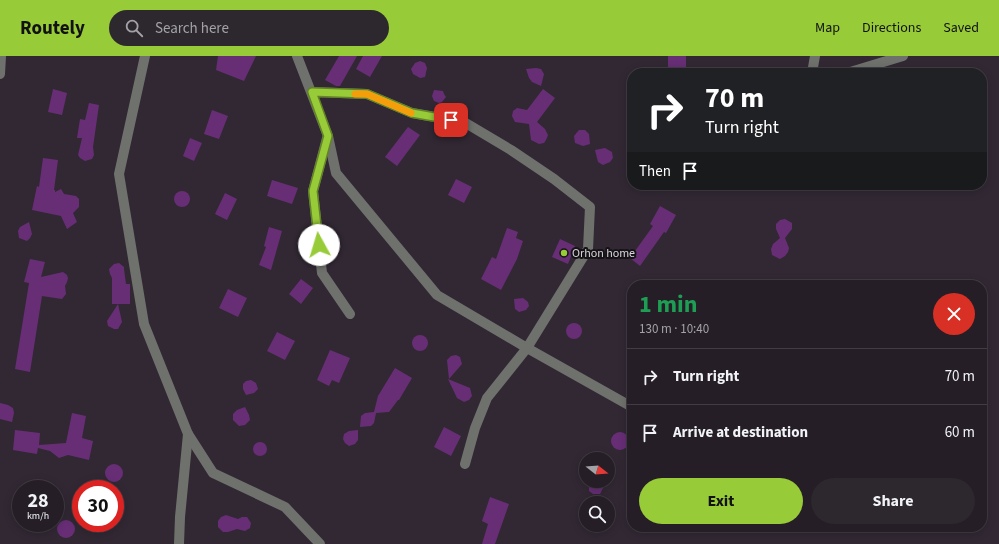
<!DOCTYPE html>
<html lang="en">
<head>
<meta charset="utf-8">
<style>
	:root { --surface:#251e26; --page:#2d272e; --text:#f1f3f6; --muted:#a3a2a7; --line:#423c43; --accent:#98cb38 }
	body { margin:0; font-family:"Source Sans 3",sans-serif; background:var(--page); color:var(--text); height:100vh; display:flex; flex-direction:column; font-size:15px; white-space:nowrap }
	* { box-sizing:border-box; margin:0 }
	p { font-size:13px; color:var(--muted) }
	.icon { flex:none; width:22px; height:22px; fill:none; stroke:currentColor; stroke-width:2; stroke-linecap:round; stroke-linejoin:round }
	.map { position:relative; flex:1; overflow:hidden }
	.panel { position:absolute; left:627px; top:224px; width:360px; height:252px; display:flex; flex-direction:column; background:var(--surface); border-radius:16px; box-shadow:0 2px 10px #0003,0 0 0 1px var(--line) }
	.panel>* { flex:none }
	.top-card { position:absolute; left:627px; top:12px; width:360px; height:122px; border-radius:16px; box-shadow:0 2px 10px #0003,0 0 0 1px var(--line); background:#202124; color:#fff; overflow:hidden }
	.needle { width:26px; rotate:107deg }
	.controls { position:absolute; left:579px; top:396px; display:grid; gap:8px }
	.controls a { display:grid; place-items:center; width:36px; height:36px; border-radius:50%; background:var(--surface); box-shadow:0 2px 10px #0003,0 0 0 1px var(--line); font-size:20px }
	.speed { position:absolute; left:12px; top:424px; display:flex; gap:8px; font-size:20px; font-weight:700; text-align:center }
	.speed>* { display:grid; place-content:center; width:52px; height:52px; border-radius:50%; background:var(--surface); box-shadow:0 2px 10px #0003,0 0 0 1px var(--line); line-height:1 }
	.speed small { font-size:10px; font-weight:400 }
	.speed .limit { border:6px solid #d22; background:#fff; color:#111 }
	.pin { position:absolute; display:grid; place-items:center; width:34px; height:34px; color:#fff; margin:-17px; border-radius:8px; box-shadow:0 2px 6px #0006 }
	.me { position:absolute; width:44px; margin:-22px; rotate:354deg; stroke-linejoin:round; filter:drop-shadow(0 0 3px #0008) }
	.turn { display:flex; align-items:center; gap:14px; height:84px; padding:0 12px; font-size:18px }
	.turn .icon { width:52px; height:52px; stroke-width:2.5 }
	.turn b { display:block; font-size:28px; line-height:34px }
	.then { display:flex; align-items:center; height:38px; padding:0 12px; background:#0003; gap:8px; font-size:15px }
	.round { display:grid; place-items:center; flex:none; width:42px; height:42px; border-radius:21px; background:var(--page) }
	.overview { display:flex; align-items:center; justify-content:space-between; height:68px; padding:0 12px }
	h1 { font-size:24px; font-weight:700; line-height:30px; color:#1e9e55 }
	.cta { display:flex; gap:8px; margin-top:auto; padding:8px 12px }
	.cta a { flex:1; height:46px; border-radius:24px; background:var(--accent); color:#111; font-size:16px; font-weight:700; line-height:46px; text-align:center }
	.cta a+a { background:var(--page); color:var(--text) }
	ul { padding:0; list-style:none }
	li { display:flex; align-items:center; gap:12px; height:56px; padding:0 12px; border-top:1px solid var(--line) }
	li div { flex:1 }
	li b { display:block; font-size:15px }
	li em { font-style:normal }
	header { display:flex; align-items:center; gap:24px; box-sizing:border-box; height:56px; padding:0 20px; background:var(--accent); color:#111 }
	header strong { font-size:19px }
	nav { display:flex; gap:22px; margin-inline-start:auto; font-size:14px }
	.search { width:280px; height:36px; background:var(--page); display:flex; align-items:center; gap:10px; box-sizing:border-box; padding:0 14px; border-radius:22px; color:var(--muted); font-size:15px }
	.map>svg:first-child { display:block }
	.building { fill:#672e76 }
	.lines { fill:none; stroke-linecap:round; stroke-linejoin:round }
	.minor { stroke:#6f726c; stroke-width:10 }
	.route-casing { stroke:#638424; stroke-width:10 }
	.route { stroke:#98cb38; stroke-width:7 }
	.slow { stroke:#f59e0b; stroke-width:7 }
	.poi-dot { fill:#98cb38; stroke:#161317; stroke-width:1.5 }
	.labels { text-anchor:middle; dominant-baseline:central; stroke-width:4; stroke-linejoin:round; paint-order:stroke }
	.poi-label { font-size:12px; fill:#dad5dc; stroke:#161317; text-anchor:start }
</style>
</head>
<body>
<header>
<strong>Routely</strong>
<div class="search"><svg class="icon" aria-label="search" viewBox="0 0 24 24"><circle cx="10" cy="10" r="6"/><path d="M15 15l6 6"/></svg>Search here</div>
<nav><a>Map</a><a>Directions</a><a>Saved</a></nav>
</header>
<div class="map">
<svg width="999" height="488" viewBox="0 0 999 488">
	<rect width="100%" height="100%" fill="#312833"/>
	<!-- building -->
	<g class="building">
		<path d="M218 0H256L244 25 216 14Z"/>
		<path d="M339 0H357L340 30H336L325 24Z"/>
		<path d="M363 0H382L370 21 356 13Z"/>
		<rect x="668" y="0" width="18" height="13"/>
		<path d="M420 5 425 7 427 12 425 21 420 22 413 18 411 13 415 7Z"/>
		<path d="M536 12 541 13 544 18 541 30 532 26 529 22 526 13Z"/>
		<path d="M53 33 67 37 62 59 48 56Z"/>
		<path d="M543 33 555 42 537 66 545 73 548 79 546 84 544 87 539 88 531 84 529 68 515 66 512 60 513 55 517 52 527 54Z"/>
		<path d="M434 34 443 35 444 38 446 41 442 46 439 47 434 45 432 40Z"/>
		<path d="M89 47 99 49 93 91 94 99 92 103 85 105 80 102 78 99 82 82H77L80 63 85 64Z"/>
		<path d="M212 54 228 60 219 83 204 78Z"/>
		<path d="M408 71 420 79 397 110 385 101Z"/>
		<path d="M579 74H585L589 78 590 88 583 90 575 87 574 80Z"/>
		<path d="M190 82 202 87 194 105 183 100Z"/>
		<path d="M605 92 612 96 613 102 610 106 603 109 598 106 595 94Z"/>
		<path d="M43 102 58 104 54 134H55V136L61 133 64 138 76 140 79 143V151L73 157 77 166 67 173 61 160 32 154 37 130 39 131Z"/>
		<path d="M456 123 472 131 464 147 448 139Z"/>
		<path d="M272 124 298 132 292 148 267 140Z"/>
		<circle cx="182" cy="143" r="8"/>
		<path d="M225 137 237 143 227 164 215 158Z"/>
		<path d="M660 150 676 159 666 177 664 176 640 210 630 202 653 170 650 168Z"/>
		<path d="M785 163 792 167V173L785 182 789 192 788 196 785 200 780 203 772 199 771 193 773 188 780 182 776 173V168L780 164Z"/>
		<path d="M29 166 32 178 30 182 27 185 19 182 18 175 20 171Z"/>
		<path d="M269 171 282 175 271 214 259 209 266 191 264 190Z"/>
		<path d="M507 172 518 176 516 182 523 185 517 203 501 234 481 223 492 201 496 203Z"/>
		<path d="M560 183 575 190 568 208 552 201Z"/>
		<path d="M30 203 45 206 41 221 63 216 67 219 68 222 67 226 65 230 66 238 62 243 42 240 30 316 15 313 29 227 24 226Z"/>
		<path d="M119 207 124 211V213L126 228H130V248H112V222L110 218 109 213 114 208Z"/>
		<path d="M301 223 313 232 301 248 289 238Z"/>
		<path d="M228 233 247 242 238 261 219 252Z"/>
		<path d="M523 242 528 246 529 250 526 254 519 256 515 253 514 243Z"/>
		<path d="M118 248 122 266 118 273H114L108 270 107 265Z"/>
		<circle cx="574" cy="275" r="8"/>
		<path d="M277 276 295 285 285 304 267 295Z"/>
		<circle cx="420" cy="287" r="8"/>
		<path d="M330 294 350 302 339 327 332 324 329 330 317 324Z"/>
		<path d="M456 299 460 301 462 308 449 323 447 304 451 300Z"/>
		<path d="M395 312 412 322 399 344H398L389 356 376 357 374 367 371 370 360 371 361 360 365 357 374 356 378 340Z"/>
		<path d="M448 323 470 332 472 340 469 344 464 346 457 342Z"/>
		<path d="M251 324 256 327 258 333 254 337 246 339 243 333V328L246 325Z"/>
		<path d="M0 347 8 349 13 352 14 357 12 366 0 363Z"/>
		<path d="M245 351 249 359 250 364 245 369 239 370 233 364V358L237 354Z"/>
		<path d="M72 357 86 360 82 382 93 385 89 404 68 399 59 402 50 395 38 392 37 398 13 394 15 374 40 377 39 389 66 387Z"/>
		<path d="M444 371 461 380 451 400 434 391Z"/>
		<path d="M358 374V384L355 388 349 390 345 387 343 383 344 378 349 375Z"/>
		<circle cx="620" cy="385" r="9"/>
		<circle cx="260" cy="393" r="7"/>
		<circle cx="114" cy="417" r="9"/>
		<path d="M592 425H601L603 432 600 438H593L589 435V430Z"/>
		<path d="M490 441 509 448 495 488H482L488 468 482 465Z"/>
		<path d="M226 459 238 463 242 461H247L251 467 250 472 245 475 237 473 228 476H223L218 471V465L221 461Z"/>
		<circle cx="66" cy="473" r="9"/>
	</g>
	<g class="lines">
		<!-- minor -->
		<g class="minor">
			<path d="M145 0 119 118 144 268 188 378 180 461 179 488"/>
			<path d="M297 0 328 80 336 117 437 239 527 292 632 351"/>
			<path d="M812 17 815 0"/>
			<path d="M847 17 903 0"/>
			<path d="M0 18 1 0"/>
			<path d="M312 36 367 38 412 57 464 66 511 94 554 123 590 151 588 193 527 292 487 342 475 372 465 408"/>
			<path d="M327 82 313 135 322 217 350 258"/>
			<path d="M188 378 213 417 285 451 320 488"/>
		</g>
	</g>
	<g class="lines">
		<!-- route casing -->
		<g class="route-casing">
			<path id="route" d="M319 189 313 135 328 80 312 36 367 38 412 57 451 64"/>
		</g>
		<!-- route -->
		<use href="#route" class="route"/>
		<!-- slow -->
		<path class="slow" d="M355 38H367L411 57"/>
	</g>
	<!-- markers -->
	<circle class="poi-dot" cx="564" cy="197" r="4"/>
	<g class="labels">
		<!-- poi labels -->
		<g class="poi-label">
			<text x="572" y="197">Orhon home</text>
		</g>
	</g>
</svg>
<div class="controls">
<a><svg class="needle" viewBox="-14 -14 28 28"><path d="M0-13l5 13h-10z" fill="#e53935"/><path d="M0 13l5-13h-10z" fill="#a3a2a7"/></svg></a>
<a><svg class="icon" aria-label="search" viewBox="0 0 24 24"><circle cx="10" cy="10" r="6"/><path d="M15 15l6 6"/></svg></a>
</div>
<div class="speed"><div>28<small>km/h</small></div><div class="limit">30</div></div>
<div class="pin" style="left:451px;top:64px;background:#d93025"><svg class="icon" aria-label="arrive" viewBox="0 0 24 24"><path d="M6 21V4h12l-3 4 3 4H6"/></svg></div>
<svg class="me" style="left:319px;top:189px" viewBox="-20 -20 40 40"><circle r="19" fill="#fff"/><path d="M0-13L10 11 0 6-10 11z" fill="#98cb38"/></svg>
<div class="top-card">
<div class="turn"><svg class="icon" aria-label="right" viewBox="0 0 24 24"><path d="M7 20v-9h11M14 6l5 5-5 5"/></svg><div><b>70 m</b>Turn right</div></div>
<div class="then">Then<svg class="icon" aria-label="arrive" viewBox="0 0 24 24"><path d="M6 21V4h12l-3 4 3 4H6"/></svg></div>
</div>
<section class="panel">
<div class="overview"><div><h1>1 min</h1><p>130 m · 10:40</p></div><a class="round" style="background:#d93025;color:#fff"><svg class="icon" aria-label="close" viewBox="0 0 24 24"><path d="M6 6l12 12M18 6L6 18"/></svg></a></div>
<ul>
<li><svg class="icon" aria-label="right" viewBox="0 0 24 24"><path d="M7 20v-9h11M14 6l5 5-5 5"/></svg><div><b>Turn right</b></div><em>70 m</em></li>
<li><svg class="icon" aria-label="arrive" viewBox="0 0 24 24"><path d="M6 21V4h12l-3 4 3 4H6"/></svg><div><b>Arrive at destination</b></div><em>60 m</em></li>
</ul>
<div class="cta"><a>Exit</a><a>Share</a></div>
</section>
</div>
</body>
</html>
